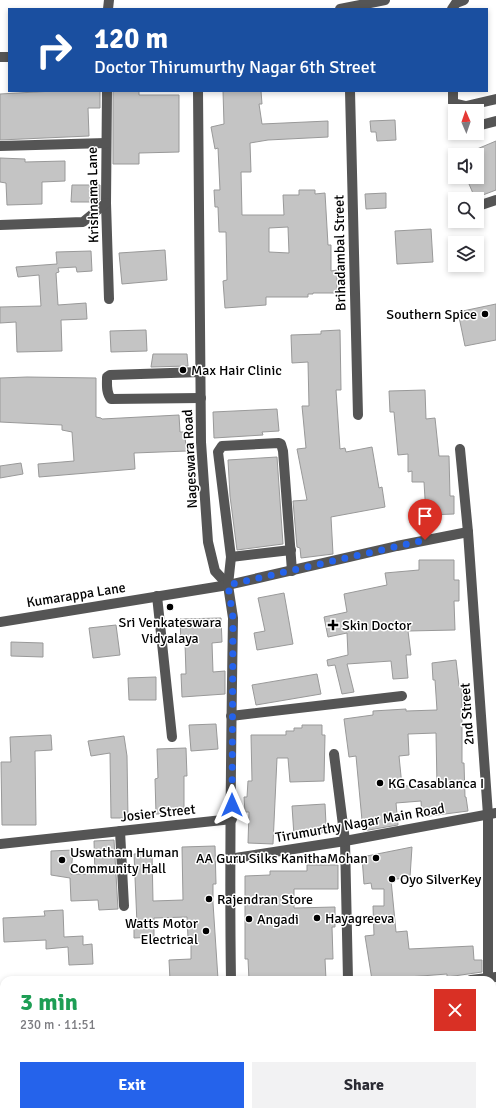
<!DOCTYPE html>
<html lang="en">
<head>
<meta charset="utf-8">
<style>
	:root { --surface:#fff; --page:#f2f2f3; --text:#2b2b33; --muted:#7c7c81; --accent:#2563eb }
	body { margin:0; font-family:Signika,sans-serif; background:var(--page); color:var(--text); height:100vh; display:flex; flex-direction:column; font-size:15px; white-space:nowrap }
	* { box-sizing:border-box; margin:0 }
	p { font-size:13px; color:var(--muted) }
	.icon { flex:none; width:22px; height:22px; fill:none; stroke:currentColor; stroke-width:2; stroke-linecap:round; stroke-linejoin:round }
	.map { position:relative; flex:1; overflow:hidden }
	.drawer { position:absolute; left:0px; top:976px; width:496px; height:140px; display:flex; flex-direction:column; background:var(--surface); border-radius:12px 12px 0 0; box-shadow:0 2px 6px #0003 }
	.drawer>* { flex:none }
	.top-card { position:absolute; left:8px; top:8px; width:480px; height:84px; border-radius:0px; box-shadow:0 2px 6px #0003; background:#1a4fa0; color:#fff; overflow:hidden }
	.needle { width:26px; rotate:358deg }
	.buttons { position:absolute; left:448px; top:104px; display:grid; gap:8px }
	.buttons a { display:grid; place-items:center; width:36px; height:36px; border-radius:0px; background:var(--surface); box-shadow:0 2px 6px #0003; font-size:20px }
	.pin { position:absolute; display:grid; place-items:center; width:34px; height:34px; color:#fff; margin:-41px -17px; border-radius:50% 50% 50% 0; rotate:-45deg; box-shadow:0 0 4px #0007 }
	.pin .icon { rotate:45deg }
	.me { position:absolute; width:44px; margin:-22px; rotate:0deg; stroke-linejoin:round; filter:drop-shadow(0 0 3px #0008) }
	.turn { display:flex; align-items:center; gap:14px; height:84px; padding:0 20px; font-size:18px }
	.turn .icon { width:52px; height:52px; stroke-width:2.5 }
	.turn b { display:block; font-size:28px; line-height:34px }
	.round { display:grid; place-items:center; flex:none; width:42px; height:42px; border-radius:0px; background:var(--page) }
	.overview { display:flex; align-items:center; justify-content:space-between; height:68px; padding:0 20px }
	h1 { font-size:24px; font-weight:800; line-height:30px; color:#1e9e55 }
	.action { display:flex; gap:8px; margin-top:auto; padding:8px 20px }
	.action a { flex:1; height:46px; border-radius:0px; background:var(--accent); color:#fff; font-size:16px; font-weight:800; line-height:46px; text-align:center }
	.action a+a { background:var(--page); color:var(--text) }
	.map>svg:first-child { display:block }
	.building { fill:#c4c4c4; stroke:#999; fill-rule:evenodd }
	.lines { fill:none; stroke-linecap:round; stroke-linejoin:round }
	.minor { stroke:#555; stroke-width:10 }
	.route { stroke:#2563eb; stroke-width:7; stroke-dasharray:0 12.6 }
	.poi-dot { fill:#000; stroke:#fff; stroke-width:1.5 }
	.labels { text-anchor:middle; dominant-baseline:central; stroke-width:3; stroke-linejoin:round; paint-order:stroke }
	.street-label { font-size:14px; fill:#000; stroke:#fff }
	.poi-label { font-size:14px; fill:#000; stroke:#fff; text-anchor:start }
</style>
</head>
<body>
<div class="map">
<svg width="496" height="1116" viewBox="0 0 496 1116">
	<rect width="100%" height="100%" fill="#fff"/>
	<!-- building -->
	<g class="building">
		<path d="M54 91H100V108H88L89 136 0 140V94Z"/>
		<path d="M113 91H139V95H179V152L139 153V164H113Z"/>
		<path d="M223 91H261L262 104H259L262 124 328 121V137L268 140 250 143 251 172H241L242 215H284L283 195H299V190H315V194L325 193 328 245H331V271L337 270V293H313V294H308V297H266V305L225 308 223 281 227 280 226 232H219L218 207H215L214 190H220L218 148 215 149 211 127 224 124ZM288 227 289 253 269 252V228Z"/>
		<path d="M395 120 396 140 377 141 376 132H371L370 121Z"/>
		<path d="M496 141V190L475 198 466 177H477V149Z"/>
		<path d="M0 158 25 159V162L65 161V181L42 182V204L7 205 6 183 0 182Z"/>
		<path d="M72 185H100V200L97 202H71Z"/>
		<path d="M386 193V208L366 209 365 194Z"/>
		<path d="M431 229 433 262 397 264 395 231Z"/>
		<path d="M165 250 167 280 122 284 119 253Z"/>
		<path d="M91 251 92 271 77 272 76 267 58 268 59 272 56 273 58 305 86 303 87 319 61 320 62 351 17 352 16 322 0 323V307L41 306 39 275 18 277 16 267 57 264 56 252Z"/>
		<path d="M496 304V340L465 346 458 312Z"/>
		<path d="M146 330 147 351 111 352 110 331Z"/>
		<path d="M340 330 341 390H336L340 449 345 448 346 452 372 447 379 488 382 487 385 507 331 517 333 554 301 558 300 548 297 547 293 501 307 500 297 449 306 448 302 406H309L308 362 292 363 291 335 321 334V331Z"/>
		<path d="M153 354H187L188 366 151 367Z"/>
		<path d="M27 377 96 378V417L101 418 102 419 179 415 180 432H184L187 451 134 453 135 469 39 477 38 464 74 461 72 432 62 430V425L0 422V378Z"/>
		<path d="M425 390 426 419 435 418 439 456H449L450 496H454V514L426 515 424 482H412V471L408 472V454L398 455 394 412H390L389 391Z"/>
		<path d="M277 409 279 431 262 432 263 435 214 438 213 412Z"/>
		<path d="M277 457 283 544 237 550 230 496 228 460Z"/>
		<path d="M21 463 23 474 0 478V466Z"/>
		<path d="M419 560H454V580H459V601H454L455 630 408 631 411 655H406L408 678 393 679 391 661 347 664 354 692 342 694 335 665 328 666 327 660 348 655 347 633 328 637 324 617 347 612 344 594 387 585 385 573 419 570Z"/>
		<path d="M284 593 293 644 257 650 254 633 265 631 258 598Z"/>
		<path d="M221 618 222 642 212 643 213 672 225 671V694L182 697 181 674H186L185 643H181L180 619Z"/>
		<path d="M116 625 120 655 93 658 89 628Z"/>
		<path d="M11 642 43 643V657L11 656Z"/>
		<path d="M456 660 459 686H462V763H464L465 797H466L468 811 422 817 421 801 396 803 398 825 363 831 356 756 349 757 344 719 373 715V711L406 709V711L437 710 435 680H433L432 663ZM436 733 437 785 402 786 399 756 409 755 408 734Z"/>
		<path d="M317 674 321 694 256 705 252 685Z"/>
		<path d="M156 677V700H129L128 678Z"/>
		<path d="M216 724 218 749 191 751 189 725Z"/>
		<path d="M302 725H322V735H325L324 781 290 782 288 758H277L273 844 248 843 249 812H245L244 797H247L248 781H252L251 735H286V731H294V728H302Z"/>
		<path d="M51 735 52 750 35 751 36 825H2L1 762H11L10 737Z"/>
		<path d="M124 736 127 756 128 818H111L110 753 91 756 88 741Z"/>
		<path d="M186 748 187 776H184V814H156L155 779 158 778 157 749Z"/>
		<path d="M325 804 326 824H323L322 833 294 836 292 806Z"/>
		<path d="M114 840 118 909 99 910 98 900 71 901 70 878 51 875V851L73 850 71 874H95L94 841Z"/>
		<path d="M215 846 216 884H213V903L218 979 170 980 169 960 191 959V938H188L187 917 154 918V937L134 938V924H137L134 854 152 853 153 901 183 900 182 847Z"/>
		<path d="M412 847 410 877 391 880 396 932 407 931 409 949 473 946 474 960H482V972L447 977V974L408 977V980H372L365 936 374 935 373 906H384V889H372L371 883 364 884 362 857Z"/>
		<path d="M307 865H338V889H294V908L335 907V927H332L333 959H325L326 980H249L248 959H245V876L270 875V871H307Z"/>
		<path d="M63 910 64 937 83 936V945L92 944 93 964 69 965 68 947 46 949V940L4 942 3 918 45 916 44 911Z"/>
	</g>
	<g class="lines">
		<!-- minor -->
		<g class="minor">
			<path d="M108 9 109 0"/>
			<path d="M340 9 385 0"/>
			<path d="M452 9 456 3 464 0"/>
			<path d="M0 57H9"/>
			<path d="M107 91 106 203 109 299"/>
			<path d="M198 91 201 442 208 542 215 571 228 585"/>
			<path d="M350 91 358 415"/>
			<path d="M453 91V103L466 106 496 99"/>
			<path d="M477 126 496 121"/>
			<path d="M0 146 106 143"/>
			<path d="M481 205 496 200"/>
			<path d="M0 225 83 222 106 203"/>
			<path d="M201 372 110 375 107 377C107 385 106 393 111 399L201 398"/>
			<path d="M460 449 468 532 488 815V978"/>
			<path d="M231 557 291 550"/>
			<path d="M157 596 172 737"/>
			<path d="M0 622 228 585 397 546 468 532"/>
			<path d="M231 716 402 696"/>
			<path d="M334 754 345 841 348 980"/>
			<path d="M120 831 124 906"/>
			<path d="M0 844 232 819"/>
			<path d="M229 859 345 841 496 813"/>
			<path d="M231 980C229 859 231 739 233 618L228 585 231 557 218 452 222 446 279 443 281 444 283 451 292 571"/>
			<path d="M471 980 496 977"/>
			<path d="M0 1039H4"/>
			<path d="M492 1091H496"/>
			<path d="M354 1112V1116"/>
			<path d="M219 1116V1112"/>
			<path d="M251 1116 290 1112"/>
		</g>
	</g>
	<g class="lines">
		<!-- route -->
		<path class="route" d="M232 805 233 618 228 585 425 540"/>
	</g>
	<!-- markers -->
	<g class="poi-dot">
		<circle cx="485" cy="314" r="4"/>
		<circle cx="183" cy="370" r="4"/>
		<circle cx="170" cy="607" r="4"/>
		<path d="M331 619h4v4h4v4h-4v4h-4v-4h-4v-4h4z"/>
		<circle cx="380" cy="783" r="4"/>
		<circle cx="376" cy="858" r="4"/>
		<circle cx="62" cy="860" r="4"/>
		<circle cx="392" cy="879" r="4"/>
		<circle cx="209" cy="899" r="4"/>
		<circle cx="317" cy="918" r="4"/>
		<circle cx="249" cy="919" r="4"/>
		<circle cx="206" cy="931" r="4"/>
	</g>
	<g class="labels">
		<!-- street labels -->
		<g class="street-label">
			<text transform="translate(93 195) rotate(-91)">Krishnama Lane</text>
			<text transform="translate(340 253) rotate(-91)">Brihadambal Street</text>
			<text transform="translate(190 459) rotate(-93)">Nageswara Road</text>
			<text transform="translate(76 595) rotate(-9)">Kumarappa Lane</text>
			<text transform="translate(467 714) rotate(-94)">2nd Street</text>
			<text transform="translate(158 813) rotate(-6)">Josier Street</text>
			<text transform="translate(360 823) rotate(-10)">Tirumurthy Nagar Main Road</text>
		</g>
		<!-- poi labels -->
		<g class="poi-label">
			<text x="477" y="314" text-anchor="end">Southern Spice</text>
			<text x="191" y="370">Max Hair Clinic</text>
			<text x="170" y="622" text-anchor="middle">Sri Venkateswara<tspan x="170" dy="16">Vidyalaya</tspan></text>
			<text x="342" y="625">Skin Doctor</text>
			<text x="388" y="783">KG Casablanca I</text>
			<text x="70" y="852">Uswatham Human<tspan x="70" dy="16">Community Hall</tspan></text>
			<text x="368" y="858" text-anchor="end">AA Guru Silks KanithaMohan</text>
			<text x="400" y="879">Oyo SilverKey</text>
			<text x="217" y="899">Rajendran Store</text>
			<text x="325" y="918">Hayagreeva</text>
			<text x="257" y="919">Angadi</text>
			<text x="198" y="923" text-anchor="end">Watts Motor<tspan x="198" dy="16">Electrical</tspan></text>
		</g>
	</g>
</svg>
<div class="buttons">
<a><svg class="needle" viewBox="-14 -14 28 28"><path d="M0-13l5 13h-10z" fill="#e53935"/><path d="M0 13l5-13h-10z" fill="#7c7c81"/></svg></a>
<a><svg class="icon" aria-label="sound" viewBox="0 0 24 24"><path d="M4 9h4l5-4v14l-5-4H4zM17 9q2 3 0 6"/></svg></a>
<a><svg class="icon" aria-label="search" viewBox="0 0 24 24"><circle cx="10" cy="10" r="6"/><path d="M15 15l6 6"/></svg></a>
<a><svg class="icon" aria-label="layers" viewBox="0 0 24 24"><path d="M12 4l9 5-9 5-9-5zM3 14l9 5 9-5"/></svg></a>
</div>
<div class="pin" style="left:425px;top:540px;background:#d93025"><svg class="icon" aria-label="arrive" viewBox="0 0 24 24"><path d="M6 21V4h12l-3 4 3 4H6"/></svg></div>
<svg class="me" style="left:232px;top:805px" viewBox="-20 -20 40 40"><path d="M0-17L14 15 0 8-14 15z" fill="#2563eb" stroke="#fff" stroke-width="4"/></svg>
<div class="top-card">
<div class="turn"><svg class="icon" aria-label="right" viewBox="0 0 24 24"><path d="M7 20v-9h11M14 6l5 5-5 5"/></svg><div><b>120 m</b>Doctor Thirumurthy Nagar 6th Street</div></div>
</div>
<section class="drawer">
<div class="overview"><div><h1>3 min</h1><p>230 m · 11:51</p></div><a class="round" style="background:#d93025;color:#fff"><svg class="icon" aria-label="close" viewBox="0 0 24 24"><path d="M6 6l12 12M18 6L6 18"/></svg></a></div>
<div class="action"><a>Exit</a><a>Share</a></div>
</section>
</div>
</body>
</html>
